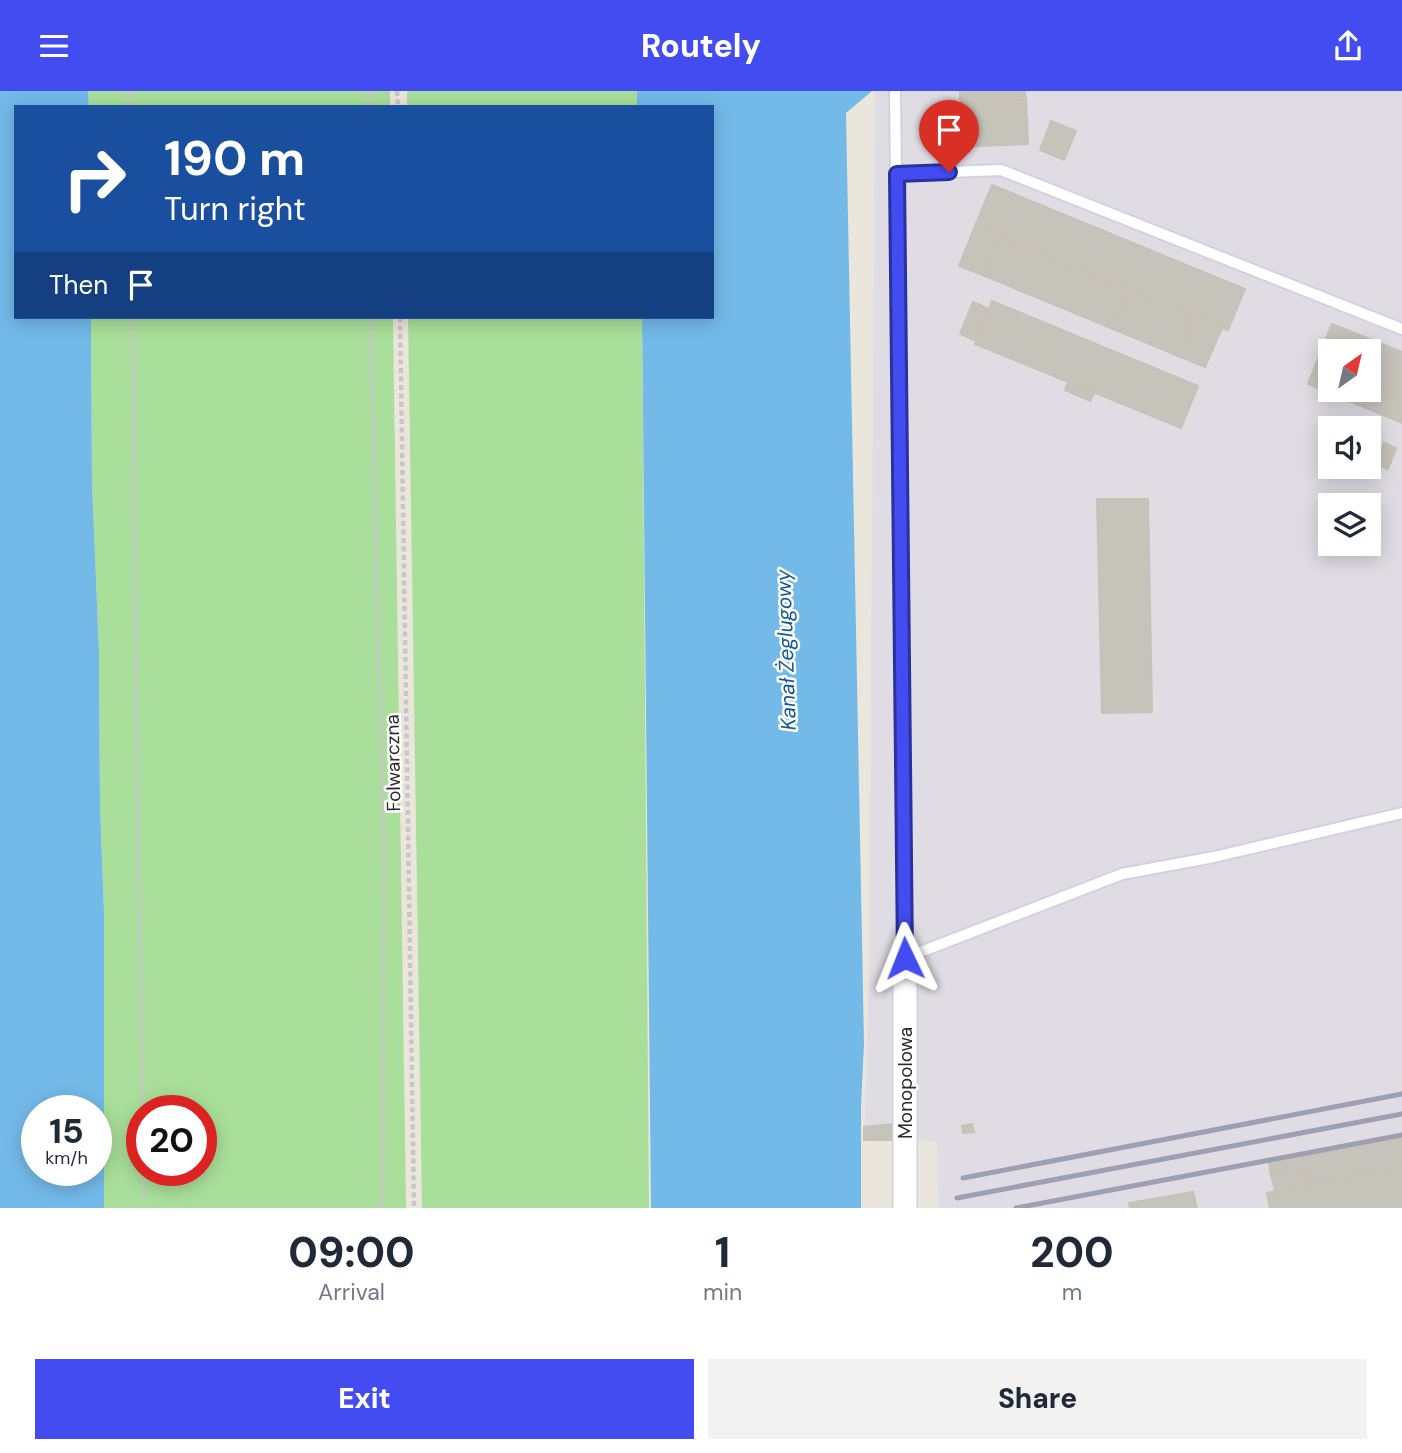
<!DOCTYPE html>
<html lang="en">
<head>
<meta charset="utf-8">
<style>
	:root { --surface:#fff; --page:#f2f2f3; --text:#1f2937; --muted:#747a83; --accent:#424cf1 }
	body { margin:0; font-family:"DM Sans",sans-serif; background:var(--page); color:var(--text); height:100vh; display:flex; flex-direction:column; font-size:26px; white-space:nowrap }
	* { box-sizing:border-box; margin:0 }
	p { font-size:23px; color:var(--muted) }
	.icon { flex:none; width:38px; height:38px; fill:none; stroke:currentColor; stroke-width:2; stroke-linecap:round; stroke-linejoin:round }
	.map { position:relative; height:1117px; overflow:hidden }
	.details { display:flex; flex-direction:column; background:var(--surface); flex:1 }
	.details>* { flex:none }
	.banner { position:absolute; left:14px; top:14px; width:700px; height:214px; border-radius:0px; box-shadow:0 4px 18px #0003; background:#1a4fa0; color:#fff; overflow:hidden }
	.needle { width:46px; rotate:34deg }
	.fabs { position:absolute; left:1318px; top:248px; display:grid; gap:14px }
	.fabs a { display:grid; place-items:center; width:63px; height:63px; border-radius:0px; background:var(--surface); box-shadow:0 4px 18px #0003; font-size:35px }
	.speed { position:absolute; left:21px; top:1004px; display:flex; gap:14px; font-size:35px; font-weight:700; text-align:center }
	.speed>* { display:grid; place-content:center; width:91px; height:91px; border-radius:50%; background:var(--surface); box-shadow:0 4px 18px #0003; line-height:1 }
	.speed small { font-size:18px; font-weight:400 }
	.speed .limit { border:10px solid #d22; background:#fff; color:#111 }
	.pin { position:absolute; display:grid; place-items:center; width:60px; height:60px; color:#fff; margin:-72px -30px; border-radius:50% 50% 50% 0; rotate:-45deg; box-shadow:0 0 7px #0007 }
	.pin .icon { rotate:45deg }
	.me { position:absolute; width:77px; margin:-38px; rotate:358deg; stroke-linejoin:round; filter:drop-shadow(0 0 5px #0008) }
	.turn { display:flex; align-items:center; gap:24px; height:147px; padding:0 35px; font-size:32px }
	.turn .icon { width:91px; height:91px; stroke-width:2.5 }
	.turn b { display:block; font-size:49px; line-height:60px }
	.then { display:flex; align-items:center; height:66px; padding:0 35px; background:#0003; gap:14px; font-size:26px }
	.eta { display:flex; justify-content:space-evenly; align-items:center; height:119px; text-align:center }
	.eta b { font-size:42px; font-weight:800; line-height:49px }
	.action { display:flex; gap:14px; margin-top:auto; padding:14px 35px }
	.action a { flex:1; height:80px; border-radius:0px; background:var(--accent); color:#fff; font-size:28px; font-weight:800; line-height:80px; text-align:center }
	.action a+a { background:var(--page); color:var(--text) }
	header { display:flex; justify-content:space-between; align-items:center; height:91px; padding:0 35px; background:var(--accent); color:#fff; font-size:32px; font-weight:800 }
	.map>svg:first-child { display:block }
	.industrial { fill:#dfdce3; fill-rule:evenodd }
	.green { fill:#a9df9a; fill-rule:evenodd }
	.water { fill:#73bae9; fill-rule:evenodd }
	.building { fill:#c6c3bb; stroke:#c6c2b5; stroke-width:2; fill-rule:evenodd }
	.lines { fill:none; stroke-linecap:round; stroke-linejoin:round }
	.lane-casing { stroke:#d1d2e1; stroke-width:14 }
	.street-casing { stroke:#d1d2e1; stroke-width:26 }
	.path { stroke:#c7c7c7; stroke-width:4.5; stroke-dasharray:5 3.5; stroke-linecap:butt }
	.lane { stroke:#fff; stroke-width:10 }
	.street { stroke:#fff; stroke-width:23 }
	.rail { stroke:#9f9fb3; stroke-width:5 }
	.route-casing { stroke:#2b319d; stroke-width:18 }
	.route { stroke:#424cf1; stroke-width:12 }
	.labels { text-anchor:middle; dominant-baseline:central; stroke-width:5; stroke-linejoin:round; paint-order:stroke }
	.street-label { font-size:19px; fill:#292929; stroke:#fff }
	.water-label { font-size:21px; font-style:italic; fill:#135793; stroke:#fff }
</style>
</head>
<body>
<header><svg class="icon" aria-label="menu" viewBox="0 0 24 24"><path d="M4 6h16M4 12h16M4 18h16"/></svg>Routely<svg class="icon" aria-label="share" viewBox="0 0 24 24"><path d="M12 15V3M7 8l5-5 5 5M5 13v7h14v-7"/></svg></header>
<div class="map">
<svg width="1402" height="1117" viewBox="0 0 1402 1117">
	<rect width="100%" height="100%" fill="#ebe6dc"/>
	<!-- industrial -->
	<path class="industrial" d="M875 0H1402V1117H938L937 1050 864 1049 869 883ZM1330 261H1368V299H1330ZM1330 338H1368V376H1330ZM1330 415H1368V453H1330Z"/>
	<!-- green -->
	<g class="green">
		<path d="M88 0H390V16H89Z"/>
		<rect x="407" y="0" width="230" height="16"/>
		<path d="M91 226H393L406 1117H104V821L100 714 99 561 92 391ZM142 1020H201V1080H142Z"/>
		<path d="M408 226H642L649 1117H422Z"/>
	</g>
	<!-- water -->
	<g class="water">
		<path d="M0 0H88L89 16H16V226H91L92 391 99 561 100 714 104 821V1117H0ZM37 1020H96V1080H37Z"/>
		<path d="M637 0H872L846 22 864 953 861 1015V1117H651L642 226H712V16H637Z"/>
	</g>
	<!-- building -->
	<g class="building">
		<path d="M960 0H1025V5L960 8Z"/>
		<path d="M1026 7 1028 53 956 56 955 37H963L961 10Z"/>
		<path d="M1051 30 1076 40 1064 69 1040 59Z"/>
		<path d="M992 94 1245 198 1228 239 975 135Z"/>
		<path d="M975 135 1001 146 985 185 959 175Z"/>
		<path d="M1001 146 1130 199 1113 238 985 185Z"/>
		<path d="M1130 199 1194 225 1178 265 1113 238Z"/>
		<path d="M992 210 1198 295 1181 337 975 253Z"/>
		<path d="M973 211 989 218 976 250 960 243Z"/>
		<path d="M1194 225 1222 237 1205 276 1178 265Z"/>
		<path d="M1332 233 1402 261V332L1308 293ZM1330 261H1368V299H1330Z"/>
		<path d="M1068 291 1094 302 1090 310 1065 299Z"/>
		<path d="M1384 352 1396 357 1388 378 1376 373Z"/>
		<path d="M1097 408H1148L1152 621 1102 622Z"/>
		<path d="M893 1033V1049H864V1036Z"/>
		<path d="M972 1033 974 1041 963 1042 962 1035Z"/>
		<path d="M1402 1046V1076L1308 1094 1305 1077 1271 1084 1269 1071Z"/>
		<path d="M1402 1076V1117H1278L1275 1100Z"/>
		<path d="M1305 1077 1308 1094 1275 1100 1271 1084Z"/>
		<path d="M1275 1100 1278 1117H1270L1267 1102Z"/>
		<path d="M1193 1101 1197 1117H1130L1129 1112Z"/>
	</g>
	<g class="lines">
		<!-- lane casing -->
		<g class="lane-casing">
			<g id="lane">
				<path d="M895 0 905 867 1122 783 1214 766 1402 722"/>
				<path d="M897 83 1001 79 1402 238"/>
			</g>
		</g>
		<!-- street casing -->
		<g class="street-casing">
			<path id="street" d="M905 867V1117"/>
		</g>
		<!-- path -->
		<g class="path">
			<path d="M129 0V16"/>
			<path d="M369 0V16"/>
			<path d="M397 0 398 16"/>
			<path d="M133 226 135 515 142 1020"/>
			<path d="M371 226 377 509 384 767 382 1117"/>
			<path d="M400 226 414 1117"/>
			<path d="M144 1080V1117"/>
		</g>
		<!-- lane -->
		<use href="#lane" class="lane"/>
		<!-- street -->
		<use href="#street" class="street"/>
		<!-- rail -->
		<g class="rail">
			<path d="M963 1087 1402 1003"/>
			<path d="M957 1107 1402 1023"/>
			<path d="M1016 1117 1402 1044"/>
		</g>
	</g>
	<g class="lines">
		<!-- route casing -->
		<g class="route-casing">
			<path id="route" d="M905 867 897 83 949 81"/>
		</g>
		<!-- route -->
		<use href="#route" class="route"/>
	</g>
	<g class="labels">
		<!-- street labels -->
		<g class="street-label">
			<text transform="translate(393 672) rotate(-91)">Folwarczna</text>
			<text transform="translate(905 992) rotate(-90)">Monopolowa</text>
		</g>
		<!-- water labels -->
		<g class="water-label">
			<text transform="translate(786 559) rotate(-92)">Kanał Żeglugowy</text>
		</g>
	</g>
</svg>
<div class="fabs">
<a><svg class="needle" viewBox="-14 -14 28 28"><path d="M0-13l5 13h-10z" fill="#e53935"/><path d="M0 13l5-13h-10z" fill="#747a83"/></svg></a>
<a><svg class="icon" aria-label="sound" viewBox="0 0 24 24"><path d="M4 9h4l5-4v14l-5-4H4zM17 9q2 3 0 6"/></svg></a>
<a><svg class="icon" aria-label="layers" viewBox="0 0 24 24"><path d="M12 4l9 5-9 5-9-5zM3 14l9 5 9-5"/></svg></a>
</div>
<div class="speed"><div>15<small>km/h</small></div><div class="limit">20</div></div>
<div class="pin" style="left:949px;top:81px;background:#d93025"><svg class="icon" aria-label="arrive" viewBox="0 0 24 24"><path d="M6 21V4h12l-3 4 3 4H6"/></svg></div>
<svg class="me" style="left:905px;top:867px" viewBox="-20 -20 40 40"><path d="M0-17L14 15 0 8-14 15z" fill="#424cf1" stroke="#fff" stroke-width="4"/></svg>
<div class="banner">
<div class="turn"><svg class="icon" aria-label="right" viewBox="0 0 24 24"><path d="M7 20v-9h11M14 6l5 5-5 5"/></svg><div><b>190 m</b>Turn right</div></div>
<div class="then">Then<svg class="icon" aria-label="arrive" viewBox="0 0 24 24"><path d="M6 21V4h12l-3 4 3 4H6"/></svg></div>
</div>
</div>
<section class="details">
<div class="eta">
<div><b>09:00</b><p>Arrival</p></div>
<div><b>1</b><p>min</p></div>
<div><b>200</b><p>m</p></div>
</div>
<div class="action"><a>Exit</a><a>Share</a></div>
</section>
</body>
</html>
